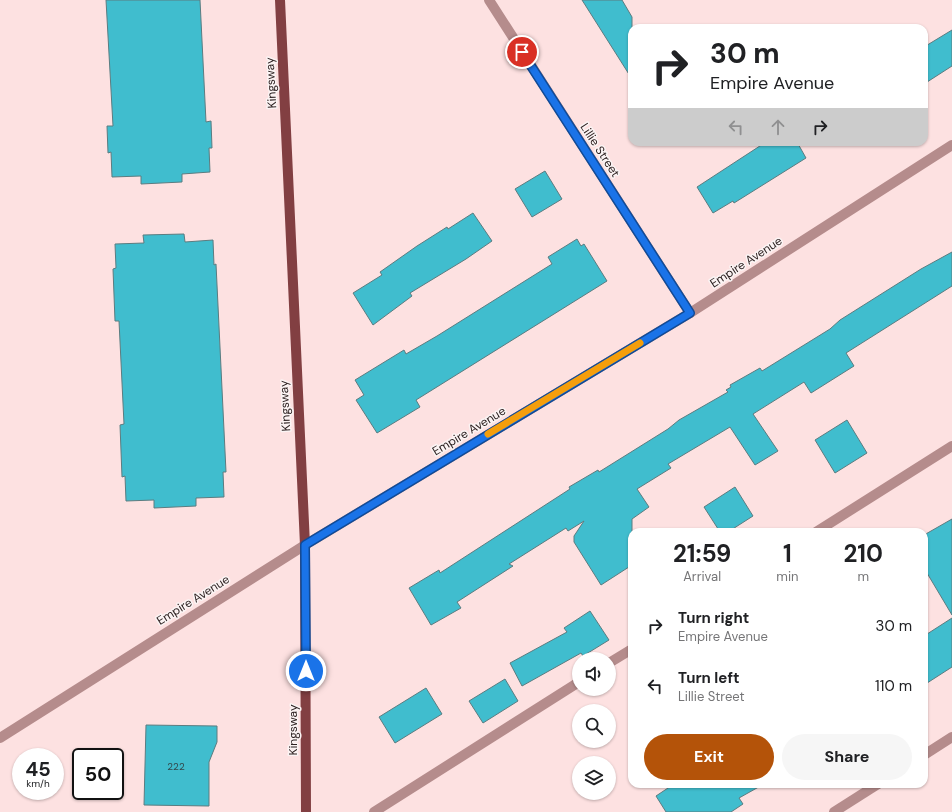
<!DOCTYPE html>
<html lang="en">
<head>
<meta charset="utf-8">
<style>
	:root { --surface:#fff; --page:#f6f6f6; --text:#202124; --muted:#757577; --accent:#b45309 }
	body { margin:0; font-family:"DM Sans",sans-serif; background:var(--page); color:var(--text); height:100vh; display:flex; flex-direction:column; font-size:15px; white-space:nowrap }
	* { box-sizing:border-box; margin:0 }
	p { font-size:13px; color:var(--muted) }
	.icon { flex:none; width:22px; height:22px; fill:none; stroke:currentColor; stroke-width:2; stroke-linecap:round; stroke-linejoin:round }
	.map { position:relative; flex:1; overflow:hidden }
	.details { position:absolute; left:628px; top:528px; width:300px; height:260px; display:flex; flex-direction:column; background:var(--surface); border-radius:12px; box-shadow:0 1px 3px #0004 }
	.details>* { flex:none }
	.banner { position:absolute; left:628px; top:24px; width:300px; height:122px; border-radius:12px; box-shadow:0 1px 3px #0004; background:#fff; color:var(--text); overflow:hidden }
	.tools { position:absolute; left:572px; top:652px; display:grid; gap:8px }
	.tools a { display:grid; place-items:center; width:44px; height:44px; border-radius:50%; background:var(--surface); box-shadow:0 1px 3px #0004; font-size:20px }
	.speed { position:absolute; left:12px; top:748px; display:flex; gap:8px; font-size:20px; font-weight:700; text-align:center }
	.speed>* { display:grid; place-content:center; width:52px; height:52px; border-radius:50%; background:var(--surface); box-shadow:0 1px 3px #0004; line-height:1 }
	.speed small { font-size:10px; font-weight:400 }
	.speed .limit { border:2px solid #111; border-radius:6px; background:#fff; color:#111 }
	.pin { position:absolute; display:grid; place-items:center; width:34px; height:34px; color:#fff; margin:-17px; border:2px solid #fff; border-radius:50%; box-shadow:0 1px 4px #0007 }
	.me { position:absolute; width:44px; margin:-22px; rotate:0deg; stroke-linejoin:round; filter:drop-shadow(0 0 3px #0008) }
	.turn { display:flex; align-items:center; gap:14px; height:84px; padding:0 16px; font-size:18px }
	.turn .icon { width:52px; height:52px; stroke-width:2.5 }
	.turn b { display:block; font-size:28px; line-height:34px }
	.lanes { display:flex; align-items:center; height:38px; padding:0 16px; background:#0003; justify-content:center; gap:20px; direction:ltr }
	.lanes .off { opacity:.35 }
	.eta { display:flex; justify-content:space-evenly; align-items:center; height:68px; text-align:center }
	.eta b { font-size:24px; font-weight:700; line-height:28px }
	.primary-button { display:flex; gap:8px; margin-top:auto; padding:8px 16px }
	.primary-button a { flex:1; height:46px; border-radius:24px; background:var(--accent); color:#fff; font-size:16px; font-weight:700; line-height:46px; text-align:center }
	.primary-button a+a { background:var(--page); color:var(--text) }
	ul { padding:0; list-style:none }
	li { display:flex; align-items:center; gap:12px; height:60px; padding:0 16px }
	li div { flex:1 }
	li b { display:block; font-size:15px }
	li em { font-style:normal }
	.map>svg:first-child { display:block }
	.building { fill:#40bdce; stroke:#5b7c80 }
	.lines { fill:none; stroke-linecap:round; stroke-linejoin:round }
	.minor { stroke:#b58c8c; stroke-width:10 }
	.major { stroke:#823f42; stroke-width:10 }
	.route-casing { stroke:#114b97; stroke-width:10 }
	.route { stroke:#1a73e8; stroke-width:7 }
	.slow { stroke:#f59e0b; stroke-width:7 }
	.labels { text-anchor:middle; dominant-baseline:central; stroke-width:3; stroke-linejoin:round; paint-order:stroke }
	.number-label { font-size:10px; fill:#32484c }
	.street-label { font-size:12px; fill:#2d2121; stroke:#fbf4f4 }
</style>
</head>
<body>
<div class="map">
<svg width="952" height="812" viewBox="0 0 952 812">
	<rect width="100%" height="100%" fill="#fde1e1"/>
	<!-- building -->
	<g class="building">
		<path d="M106 0H200L206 122 211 121 212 148H209L210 172 182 174V182L141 184V176L112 177 111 152 108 153 107 126H113Z"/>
		<path d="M582 0H622L632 17V79Z"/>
		<path d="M952 30V66L924 84V47Z"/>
		<path d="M766 142H797L806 158 734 203 733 201 713 213 697 187Z"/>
		<path d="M545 171 562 199 532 217 515 189Z"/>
		<path d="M473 213 492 241 466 259 410 293 412 296 373 325 353 293 382 275 380 272 417 246 447 227 448 229Z"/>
		<path d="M184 234 185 242 213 240 214 265 216 264 226 472H223L224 497 196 498V506L154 508V500L126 501 125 476 122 477 120 425 124 424 119 321H115L113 269 116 268 115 244 144 243 143 235Z"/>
		<path d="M577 239 581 246 584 244 607 281 416 400 420 407 377 433 356 400 364 395 355 380 404 350 406 354 437 336 552 264 548 257Z"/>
		<path d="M952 252V286L846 353 854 366 811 393 804 382 753 414 778 451 755 465 730 427 668 464 671 468 637 489 649 507 632 519V565L601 585 574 542V536L584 521 568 531 566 528 509 564 513 566 457 602 461 608 431 625 409 588 439 570 440 573 570 489 569 487 598 470 599 472 668 429 679 420 728 392 726 390 731 387 730 385 760 368 762 371 830 329 840 320 921 269Z"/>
		<path d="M847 420 867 453 835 473 815 440Z"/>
		<path d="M735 487 753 516 728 532H720L704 507Z"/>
		<path d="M952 519V615L924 568V535Z"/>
		<path d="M590 611 609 640 583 656 581 653 522 686 510 663 567 632 564 628Z"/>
		<path d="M952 618V667L924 685V636Z"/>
		<path d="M505 679 518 701 483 723 469 701Z"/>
		<path d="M426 688 442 714 395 743 379 717Z"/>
		<path d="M146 725 217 726V742L209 762V806L144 805Z"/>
		<path d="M674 784H764L739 798 743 804 731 812H666L656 796Z"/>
	</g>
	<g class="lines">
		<!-- minor -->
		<g class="minor">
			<path d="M489 0 690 313"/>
			<path d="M816 532 952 446"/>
			<path d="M609 663 632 649"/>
			<path d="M0 738 305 545 690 313 952 145"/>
			<path d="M924 755 952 737"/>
			<path d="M374 812 579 682"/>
			<path d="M834 812 878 784"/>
		</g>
		<!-- major -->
		<path class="major" d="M280 0 305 545 306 812"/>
	</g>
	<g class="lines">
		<!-- route casing -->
		<g class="route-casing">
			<path id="route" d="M306 671 305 545 690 313 522 52"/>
		</g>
		<!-- route -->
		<use href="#route" class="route"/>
		<!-- slow -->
		<path class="slow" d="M488 434 640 343"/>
	</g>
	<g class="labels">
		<!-- number labels -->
		<g class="number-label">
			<text x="176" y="766">222</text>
		</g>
		<!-- street labels -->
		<g class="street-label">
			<text transform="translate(271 83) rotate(-93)">Kingsway</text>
			<text transform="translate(600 150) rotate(57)">Lillie Street</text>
			<text transform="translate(746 262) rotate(-33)">Empire Avenue</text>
			<text transform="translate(285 406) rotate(-93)">Kingsway</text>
			<text transform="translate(469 431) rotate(-31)">Empire Avenue</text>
			<text transform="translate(193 600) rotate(-32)">Empire Avenue</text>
			<text transform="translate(293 730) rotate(-90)">Kingsway</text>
		</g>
	</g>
</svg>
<div class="tools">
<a><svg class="icon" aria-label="sound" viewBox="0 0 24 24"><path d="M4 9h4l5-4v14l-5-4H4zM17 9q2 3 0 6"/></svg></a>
<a><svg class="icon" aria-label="search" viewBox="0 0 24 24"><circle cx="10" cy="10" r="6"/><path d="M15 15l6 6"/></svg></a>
<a><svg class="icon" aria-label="layers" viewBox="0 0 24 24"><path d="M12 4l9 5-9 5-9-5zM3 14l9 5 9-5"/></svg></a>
</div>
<div class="speed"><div>45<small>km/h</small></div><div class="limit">50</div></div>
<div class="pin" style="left:522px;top:52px;background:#d93025"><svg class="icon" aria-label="arrive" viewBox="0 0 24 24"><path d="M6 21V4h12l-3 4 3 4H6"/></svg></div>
<svg class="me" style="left:306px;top:671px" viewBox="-20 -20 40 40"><circle r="17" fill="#1a73e8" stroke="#fff" stroke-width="3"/><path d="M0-11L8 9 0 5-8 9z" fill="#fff"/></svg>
<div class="banner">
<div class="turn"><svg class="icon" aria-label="right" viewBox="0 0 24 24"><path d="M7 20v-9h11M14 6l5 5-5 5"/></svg><div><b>30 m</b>Empire Avenue</div></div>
<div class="lanes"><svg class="icon off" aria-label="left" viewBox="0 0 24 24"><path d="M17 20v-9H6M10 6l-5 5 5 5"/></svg><svg class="icon off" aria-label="ahead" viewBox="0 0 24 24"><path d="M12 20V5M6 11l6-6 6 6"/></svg><svg class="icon" aria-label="right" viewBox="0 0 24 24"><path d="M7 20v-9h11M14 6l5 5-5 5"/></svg></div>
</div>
<section class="details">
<div class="eta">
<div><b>21:59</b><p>Arrival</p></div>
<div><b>1</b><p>min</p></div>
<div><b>210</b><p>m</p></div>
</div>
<ul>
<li><svg class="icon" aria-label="right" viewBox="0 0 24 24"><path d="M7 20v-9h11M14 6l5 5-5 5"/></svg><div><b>Turn right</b><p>Empire Avenue</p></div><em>30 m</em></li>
<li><svg class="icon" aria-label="left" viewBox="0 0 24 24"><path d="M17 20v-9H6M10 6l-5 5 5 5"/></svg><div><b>Turn left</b><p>Lillie Street</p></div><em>110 m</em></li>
</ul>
<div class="primary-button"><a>Exit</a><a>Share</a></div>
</section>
</div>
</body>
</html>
